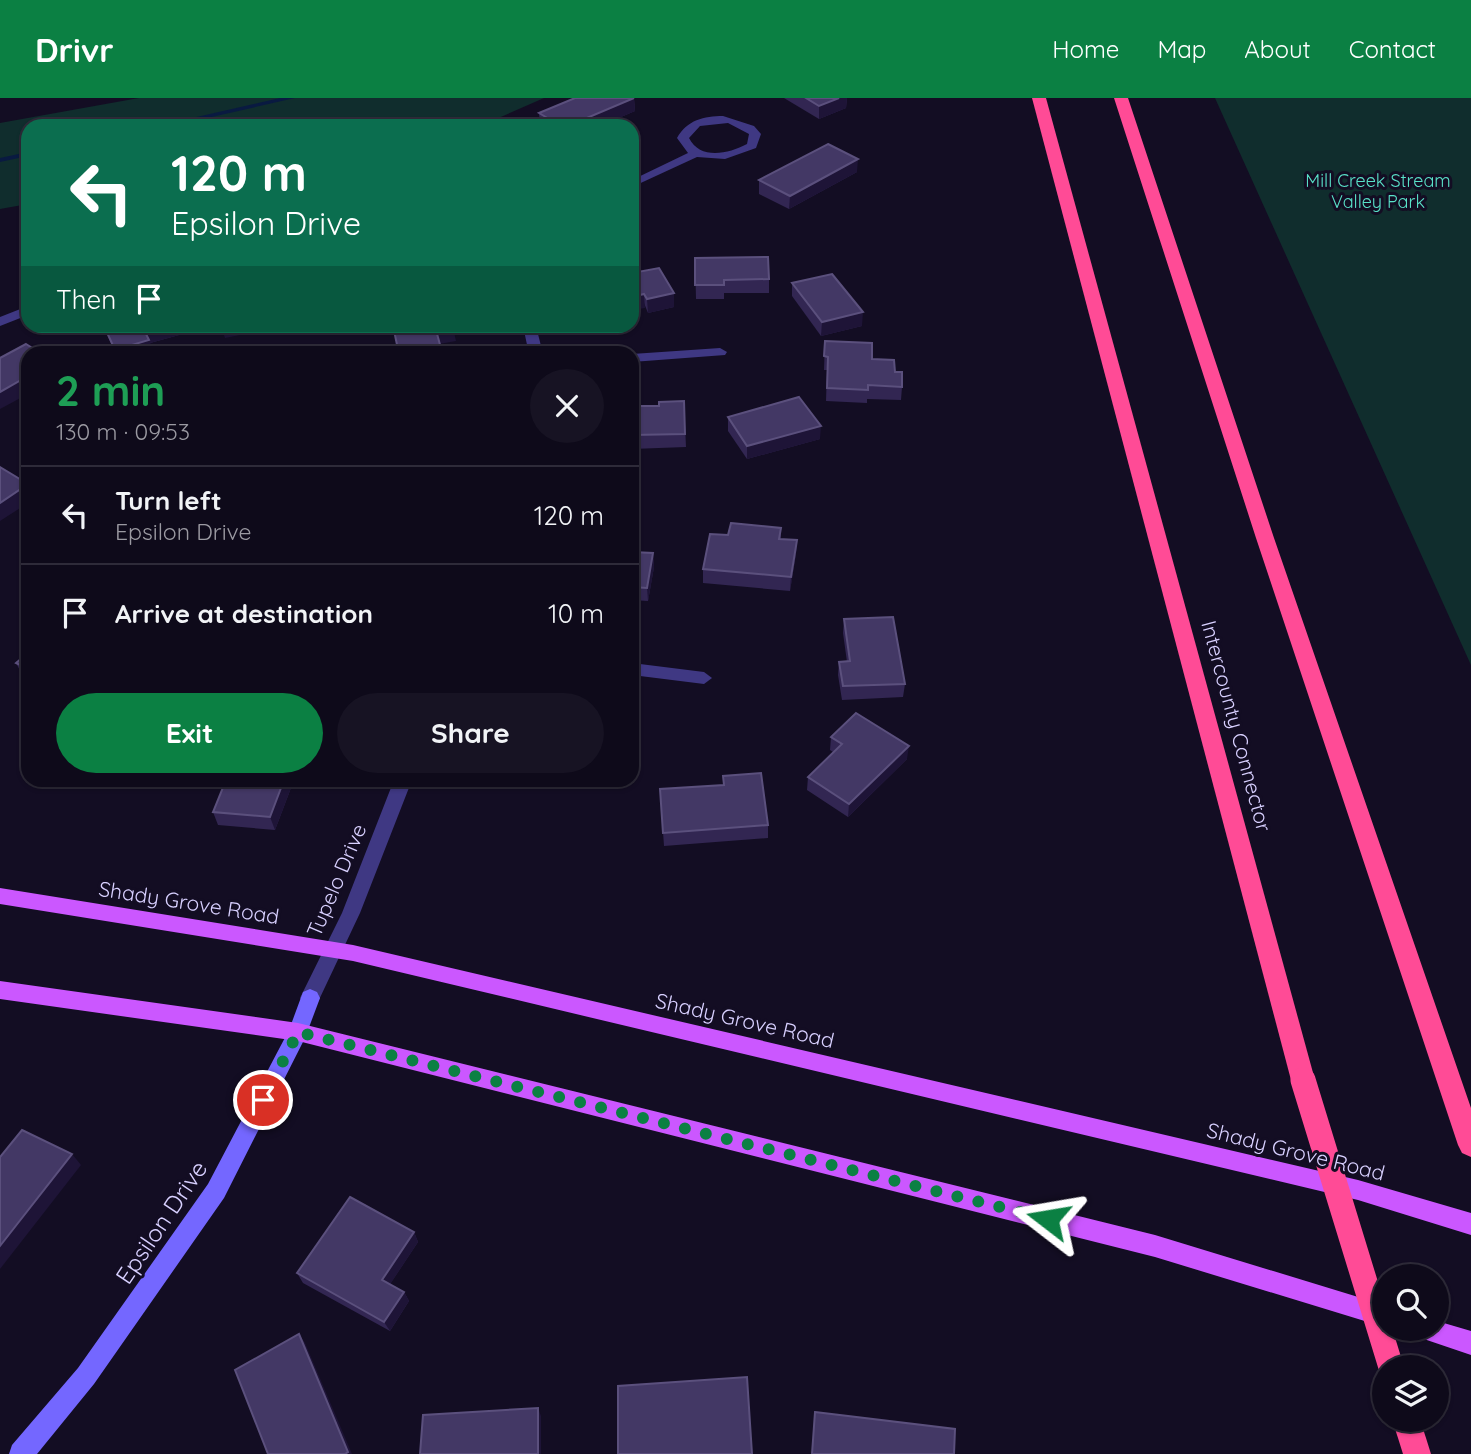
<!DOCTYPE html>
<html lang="en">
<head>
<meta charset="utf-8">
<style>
	:root { --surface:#0e0a1a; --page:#171323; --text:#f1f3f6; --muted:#9b9aa2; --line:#2e2b39; --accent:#0b8043 }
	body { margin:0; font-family:Quicksand,sans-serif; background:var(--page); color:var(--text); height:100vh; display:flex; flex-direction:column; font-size:26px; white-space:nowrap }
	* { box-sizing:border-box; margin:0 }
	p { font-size:23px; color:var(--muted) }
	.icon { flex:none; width:38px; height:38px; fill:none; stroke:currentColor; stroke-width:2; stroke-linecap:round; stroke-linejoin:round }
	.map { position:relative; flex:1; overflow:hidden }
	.sheet { position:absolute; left:21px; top:248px; width:618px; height:441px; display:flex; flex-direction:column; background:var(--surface); border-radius:21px; box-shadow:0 2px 5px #0004,0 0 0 2px var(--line) }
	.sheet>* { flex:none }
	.top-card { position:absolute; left:21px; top:21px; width:618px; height:214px; border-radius:21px; box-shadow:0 2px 5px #0004,0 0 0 2px var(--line); background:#0b6e4f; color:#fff; overflow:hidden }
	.fabs { position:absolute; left:1372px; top:1166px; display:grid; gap:14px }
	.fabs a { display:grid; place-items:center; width:77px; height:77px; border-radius:50%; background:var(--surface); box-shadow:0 2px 5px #0004,0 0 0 2px var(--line); font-size:35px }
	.pin { position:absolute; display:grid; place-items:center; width:60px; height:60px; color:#fff; margin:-30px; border:4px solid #fff; border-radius:50%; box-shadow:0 2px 7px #0007 }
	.me { position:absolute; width:77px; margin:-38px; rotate:284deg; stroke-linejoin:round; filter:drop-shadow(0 0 5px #0008) }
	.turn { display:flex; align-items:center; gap:24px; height:147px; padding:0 35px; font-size:32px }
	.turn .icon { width:91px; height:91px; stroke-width:2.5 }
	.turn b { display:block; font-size:49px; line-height:60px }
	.then { display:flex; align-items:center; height:66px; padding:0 35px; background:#0003; gap:14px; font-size:26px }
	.round { display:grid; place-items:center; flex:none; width:74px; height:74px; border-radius:37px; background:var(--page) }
	.headline { display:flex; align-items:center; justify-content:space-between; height:119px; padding:0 35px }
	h1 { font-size:42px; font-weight:700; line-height:52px; color:#1e9e55 }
	.cta { display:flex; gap:14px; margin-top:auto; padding:14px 35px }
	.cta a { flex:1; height:80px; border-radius:42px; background:var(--accent); color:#fff; font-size:28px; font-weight:700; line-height:80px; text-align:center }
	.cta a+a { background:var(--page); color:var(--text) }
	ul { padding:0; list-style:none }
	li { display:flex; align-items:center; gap:21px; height:98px; padding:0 35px; border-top:2px solid var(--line) }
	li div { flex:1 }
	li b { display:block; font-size:26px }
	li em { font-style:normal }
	header { display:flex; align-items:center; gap:42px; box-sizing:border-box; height:98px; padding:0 35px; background:var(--accent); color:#fff }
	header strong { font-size:33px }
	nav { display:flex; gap:38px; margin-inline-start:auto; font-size:24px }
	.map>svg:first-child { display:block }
	.green { fill:#102d2d }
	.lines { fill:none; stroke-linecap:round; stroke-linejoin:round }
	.stream { fill:#091a41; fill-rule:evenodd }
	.street { fill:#3f3883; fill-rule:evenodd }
	.secondary { fill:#7467ff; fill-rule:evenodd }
	.primary { fill:#cb57ff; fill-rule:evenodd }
	.highway { fill:#ff4b96; fill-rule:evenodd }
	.highway-bridge { stroke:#ff4b96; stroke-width:25 }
	.wall { fill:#322652 }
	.shaded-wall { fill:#1e1437 }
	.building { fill:#433865; stroke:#5b507d; stroke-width:2 }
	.route { stroke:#0b8043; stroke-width:12; stroke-dasharray:0 21.6 }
	.labels { text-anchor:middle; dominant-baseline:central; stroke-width:6; stroke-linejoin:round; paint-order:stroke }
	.far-park-label { font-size:18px; fill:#59e1c8; stroke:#130d23 }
	.street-label { font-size:21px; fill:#d8d0ff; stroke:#130d23 }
	.near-street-label { font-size:24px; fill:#d8d0ff; stroke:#130d23 }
</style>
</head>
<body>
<header>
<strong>Drivr</strong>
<nav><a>Home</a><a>Map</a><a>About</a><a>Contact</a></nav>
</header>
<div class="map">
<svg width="1471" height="1356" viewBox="0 0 1471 1356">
	<rect width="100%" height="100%" fill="#130d23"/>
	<!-- green -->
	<g class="green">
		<path d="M139 0H544L480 28H28V106L0 111V25Z"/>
		<path d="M1215 0H1471V567Z"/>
	</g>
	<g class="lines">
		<!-- stream -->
		<g class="stream">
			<path d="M280 0H295L172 28H157Z"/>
			<path d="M28 54V58L0 64V60Z"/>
		</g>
		<!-- street -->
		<g class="street">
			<path d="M723 18 754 28 761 36 756 50 725 61 697 59 632 89V82L688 55 677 40C687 22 704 18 723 18ZM728 25 749 36 747 46C728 56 700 62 689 40L700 28Z"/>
			<path d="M28 208V217L0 228V219Z"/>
			<path d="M523 228H536L543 256H529Z"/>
			<path d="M720 250 727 254 725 257 632 264V256Z"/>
			<path d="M632 565 704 574 712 580 704 586 632 577Z"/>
			<path d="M394 682H412L360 815 317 906 310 909 303 906 300 900 342 815Z"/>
		</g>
		<!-- secondary -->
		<path class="secondary" d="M310 891 317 894 320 900 305 940 224 1100 94 1286 37 1356H9L12 1347 78 1270 208 1086 289 932 303 894Z"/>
		<!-- primary -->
		<g class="primary">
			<path d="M0 790 353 847 1358 1082 1471 1115V1137L1358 1102 353 863 0 806Z"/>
			<path d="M0 883 298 925 1155 1137 1381 1206 1384 1207V1227L1381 1228 1155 1159 298 943 0 901Z"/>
			<path d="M1437 1223 1471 1233V1257L1415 1238 1412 1230H1437Z"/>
		</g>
		<!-- highway -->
		<g class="highway">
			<path d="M1032 0H1046L1315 982 1312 990 1303 993 1294 990 1291 982Z"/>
			<path d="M1114 0H1128L1274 440 1471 1010V1059L1462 1055 1458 1047 1256 440Z"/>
			<path d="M1392 1321H1420L1431 1356H1403Z"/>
		</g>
		<!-- highway-bridge -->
		<path class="highway-bridge" d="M1303 982 1391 1269"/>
	</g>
	<!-- wall -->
	<g class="wall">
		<path d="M634 0 635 13 600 28H540L539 15Z"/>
		<path d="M784 0H847L846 10 819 21Z"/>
		<path d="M857 74 789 111 759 96V82Z"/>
		<path d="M695 160 769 181V195H724V201H696Z"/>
		<path d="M632 175 674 209 648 215Z"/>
		<path d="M792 185 862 228 821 238 792 198Z"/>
		<path d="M103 228H188L190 234 150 245 154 256H116Z"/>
		<path d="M825 243 872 261 895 274 902 289 901 302 867 301V305L826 303 827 272H824Z"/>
		<path d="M684 303 686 349 632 351V308H659Z"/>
		<path d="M728 319 820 341 747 361 728 333Z"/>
		<path d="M781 430V441L797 442 796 456 790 493 703 485V471L728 437Z"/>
		<path d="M632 454 653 455 654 469 648 503 632 502Z"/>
		<path d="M844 521 905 586 903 599 842 602 838 577 839 564H847L843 535Z"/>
		<path d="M28 555V580L23 578 16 565Z"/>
		<path d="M831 639 907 661 848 719 807 692 808 679 833 654 830 652Z"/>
		<path d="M723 678 768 727V740L664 748 660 691 723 687Z"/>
		<path d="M226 682H294L275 732 218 727 213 714Z"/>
		<path d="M414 1134 418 1144 390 1186 404 1194 409 1203 390 1233 303 1185 297 1175Z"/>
	</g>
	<!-- shaded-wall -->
	<g class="shaded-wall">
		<path d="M634 0 635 13 600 28H568Z"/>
		<path d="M839 0H847L846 10 819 21V8Z"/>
		<path d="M858 61 857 74 789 111 790 98Z"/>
		<path d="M674 195V209L648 215 647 201Z"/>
		<path d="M644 196 645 210 632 212V199Z"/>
		<path d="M863 214 862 228 821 238 822 224Z"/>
		<path d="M159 228H188L190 234 150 245 154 256H117L115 252 144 232Z"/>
		<path d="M221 228H264L265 232 225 240Z"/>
		<path d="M453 230 456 243 439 246 436 232Z"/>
		<path d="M28 278V296L0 311V294Z"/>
		<path d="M821 328 820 341 747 361V348Z"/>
		<path d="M28 387V405L0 423V405Z"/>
		<path d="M797 442 796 456 790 493 791 479Z"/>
		<path d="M653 455 654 469 648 503 647 490Z"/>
		<path d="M909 648 907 661 848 719 849 706Z"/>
		<path d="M284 682H294L275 732 270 719Z"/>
		<path d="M72 1056 81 1067 0 1171V1148Z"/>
		<path d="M414 1134 418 1144 387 1191 382 1182Z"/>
		<path d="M404 1194 409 1203 390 1233 384 1224Z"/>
		<path d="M299 1236 305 1245 352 1356H345Z"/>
		<path d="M538 1310 541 1318V1356H538Z"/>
	</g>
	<!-- building -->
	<g class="building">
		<path d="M575 0H634L568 28H561L539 15Z"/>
		<path d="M806 0H839L819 8Z"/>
		<path d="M828 46 858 61 790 98 759 82Z"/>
		<path d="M28 122V131L23 123Z"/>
		<path d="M768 159 769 181 724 182V187H695V160Z"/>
		<path d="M659 170 674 195 647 201 644 196 632 199V175Z"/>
		<path d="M832 176 863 214 822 224 792 185Z"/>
		<path d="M104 228H159L144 232 149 242 115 252Z"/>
		<path d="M393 228H453V230L436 232 442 254 432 256H399Z"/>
		<path d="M825 243 872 245V261L894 262 895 274H902V289L868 287V292L827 290 828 259 824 258Z"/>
		<path d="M26 246 42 256H28V278L0 294V260Z"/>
		<path d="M799 299 821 328 747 348 728 319Z"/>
		<path d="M684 303 685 336 632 337V308H659V304Z"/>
		<path d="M0 369 28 386 0 405Z"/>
		<path d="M731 425 781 430 779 441 797 442 791 479 703 471 710 436 728 437Z"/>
		<path d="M632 454 653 455 647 490 632 489Z"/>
		<path d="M893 519 905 586 843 588 839 564 850 563 844 521Z"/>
		<path d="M28 555V571L16 565Z"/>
		<path d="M856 615 909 648 849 706 808 679 842 646 831 639Z"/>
		<path d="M761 675 768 727 663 735 660 691 724 687 723 678Z"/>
		<path d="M226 682H284L270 719 213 714Z"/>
		<path d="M22 1032 72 1056 0 1148V1059Z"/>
		<path d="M350 1099 414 1134 382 1182 404 1194 384 1224 297 1175Z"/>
		<path d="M299 1236 348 1354 345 1356H268L235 1272Z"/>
		<path d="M747 1279 752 1356H618V1288Z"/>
		<path d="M538 1310V1356H420L423 1317Z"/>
		<path d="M815 1314 955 1331 954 1356H812Z"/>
	</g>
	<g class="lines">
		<!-- route -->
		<path class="route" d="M263 1002 298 934 1048 1121"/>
	</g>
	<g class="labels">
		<!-- far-park labels -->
		<g class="far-park-label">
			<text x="1378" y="82">Mill Creek Stream<tspan x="1378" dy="21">Valley Park</tspan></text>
		</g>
		<!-- street labels -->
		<g class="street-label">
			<text transform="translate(1237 628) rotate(75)">Intercounty Connector</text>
			<text transform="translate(336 782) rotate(-67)">Tupelo Drive</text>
			<text transform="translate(189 804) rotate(9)">Shady Grove Road</text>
			<text transform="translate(745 922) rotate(13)">Shady Grove Road</text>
			<text transform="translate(1296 1053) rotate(14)">Shady Grove Road</text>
		</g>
		<!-- near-street labels -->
		<g class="near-street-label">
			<text transform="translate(161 1124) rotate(-56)">Epsilon Drive</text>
		</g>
	</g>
</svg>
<div class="fabs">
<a><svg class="icon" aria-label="search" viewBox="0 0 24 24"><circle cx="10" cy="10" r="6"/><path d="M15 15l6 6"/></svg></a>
<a><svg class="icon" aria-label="layers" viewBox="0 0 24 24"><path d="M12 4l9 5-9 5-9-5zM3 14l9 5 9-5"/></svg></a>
</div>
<div class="pin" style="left:263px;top:1002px;background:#d93025"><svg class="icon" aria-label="arrive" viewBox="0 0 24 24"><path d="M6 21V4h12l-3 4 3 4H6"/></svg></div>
<svg class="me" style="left:1048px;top:1121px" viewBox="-20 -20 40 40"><path d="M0-17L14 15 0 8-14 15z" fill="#0b8043" stroke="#fff" stroke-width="4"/></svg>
<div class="top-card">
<div class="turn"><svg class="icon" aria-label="left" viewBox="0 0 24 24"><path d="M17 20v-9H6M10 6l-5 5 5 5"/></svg><div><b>120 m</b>Epsilon Drive</div></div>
<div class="then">Then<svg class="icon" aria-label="arrive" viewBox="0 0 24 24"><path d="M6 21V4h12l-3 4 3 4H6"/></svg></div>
</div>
<section class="sheet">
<div class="headline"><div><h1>2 min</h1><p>130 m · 09:53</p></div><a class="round"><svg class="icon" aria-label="close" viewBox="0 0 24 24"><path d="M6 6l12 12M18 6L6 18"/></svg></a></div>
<ul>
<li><svg class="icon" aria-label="left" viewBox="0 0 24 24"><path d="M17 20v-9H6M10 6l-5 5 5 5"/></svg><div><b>Turn left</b><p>Epsilon Drive</p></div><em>120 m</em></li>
<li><svg class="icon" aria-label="arrive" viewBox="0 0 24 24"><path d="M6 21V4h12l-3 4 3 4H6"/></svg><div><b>Arrive at destination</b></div><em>10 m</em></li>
</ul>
<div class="cta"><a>Exit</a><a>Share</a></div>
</section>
</div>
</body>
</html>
